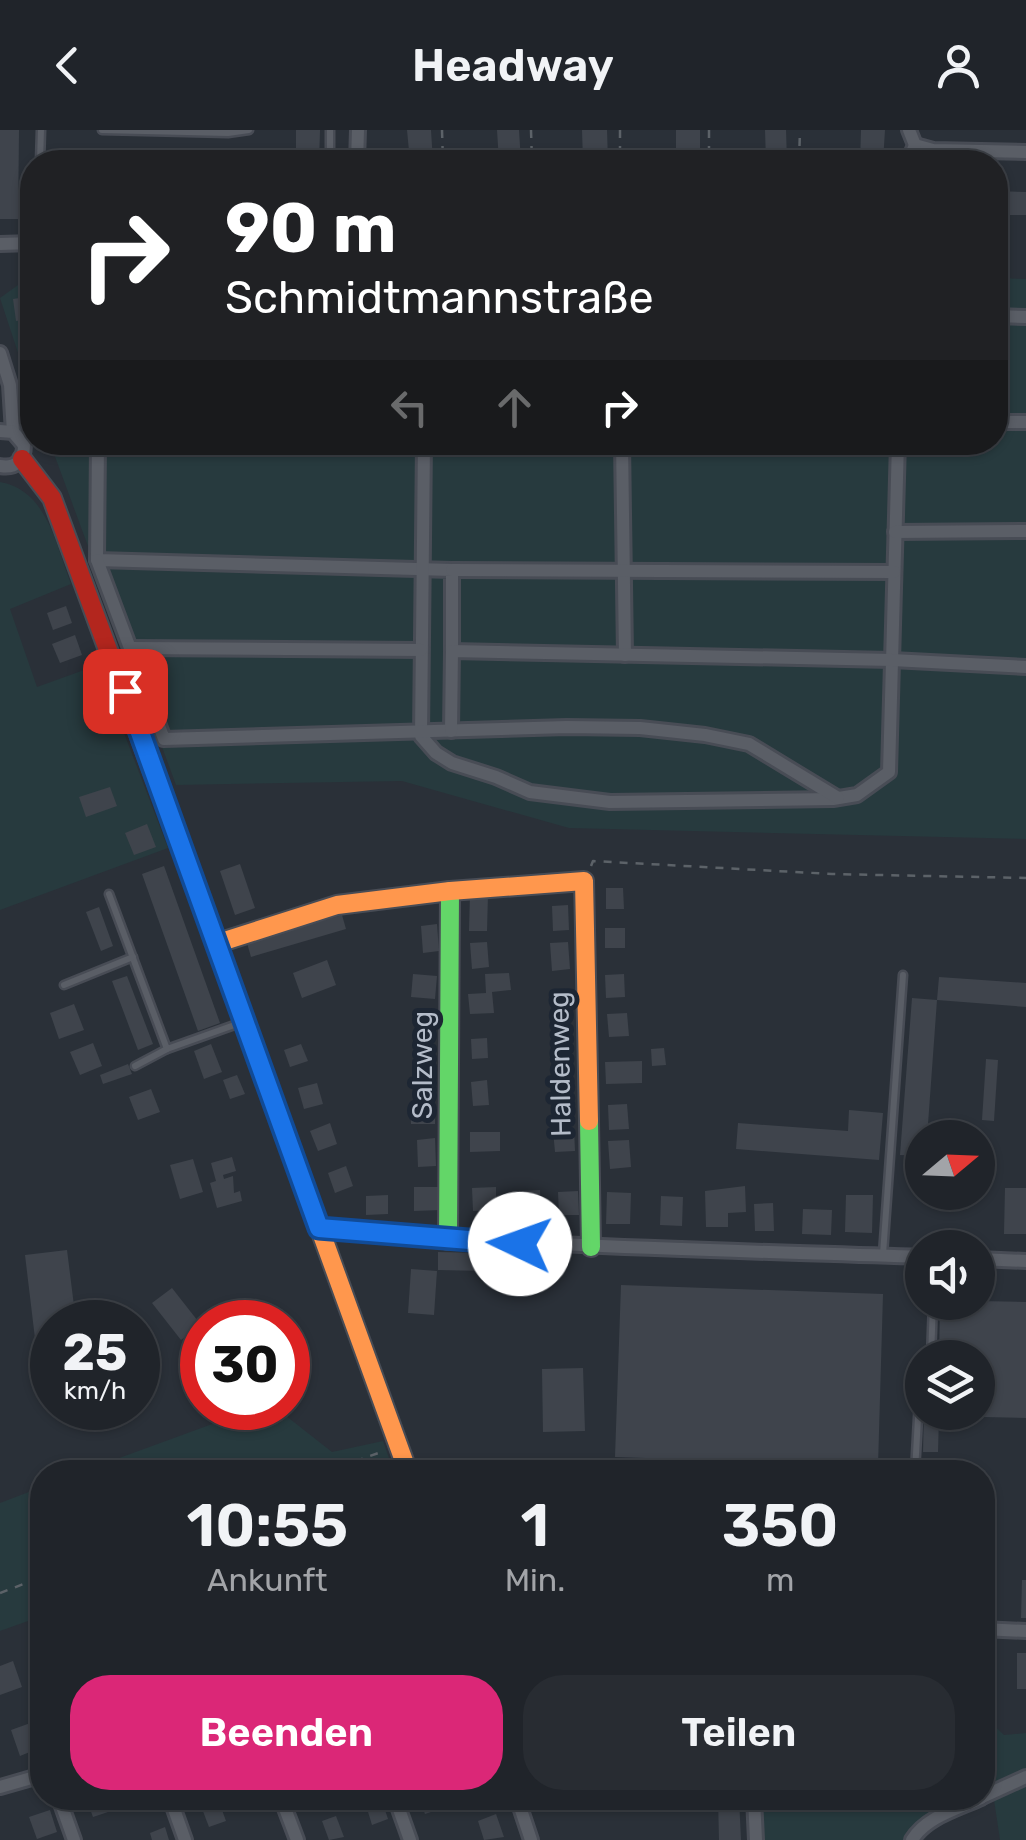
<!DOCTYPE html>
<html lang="de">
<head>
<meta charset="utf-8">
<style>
	:root { --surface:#20242a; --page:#282c32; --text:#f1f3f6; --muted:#a2a4a8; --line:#3d4147; --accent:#db2777 }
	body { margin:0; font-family:Rubik,sans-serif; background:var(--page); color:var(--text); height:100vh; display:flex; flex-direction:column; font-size:38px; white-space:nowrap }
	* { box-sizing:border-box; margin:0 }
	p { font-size:32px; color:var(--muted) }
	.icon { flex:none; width:55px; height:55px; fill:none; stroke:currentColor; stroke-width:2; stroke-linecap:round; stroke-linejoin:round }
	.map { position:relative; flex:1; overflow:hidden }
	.panel { position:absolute; left:30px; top:1330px; width:965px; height:350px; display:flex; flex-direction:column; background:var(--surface); border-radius:40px; box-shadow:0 2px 8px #0004,0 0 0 2px var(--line) }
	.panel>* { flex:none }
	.top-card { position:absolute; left:20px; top:20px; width:988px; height:305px; border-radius:40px; box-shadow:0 2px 8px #0004,0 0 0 2px var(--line); background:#202124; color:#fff; overflow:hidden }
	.needle { width:65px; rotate:71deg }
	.tools { position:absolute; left:905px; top:990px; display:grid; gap:20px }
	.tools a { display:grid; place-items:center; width:90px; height:90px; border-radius:50%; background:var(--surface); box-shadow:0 2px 8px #0004,0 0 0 2px var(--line); font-size:50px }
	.speed { position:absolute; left:30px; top:1170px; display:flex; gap:20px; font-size:50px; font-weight:700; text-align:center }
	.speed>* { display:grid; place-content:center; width:130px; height:130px; border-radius:50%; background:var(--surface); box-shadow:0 2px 8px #0004,0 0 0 2px var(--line); line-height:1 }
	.speed small { font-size:25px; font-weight:400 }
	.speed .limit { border:15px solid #d22; background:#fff; color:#111 }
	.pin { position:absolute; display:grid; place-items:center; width:85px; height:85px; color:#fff; margin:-42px; border-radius:20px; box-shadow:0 5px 15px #0006 }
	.me { position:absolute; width:110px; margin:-55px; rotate:273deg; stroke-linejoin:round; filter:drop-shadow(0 0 8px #0008) }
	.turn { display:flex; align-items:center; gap:35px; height:210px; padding:0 40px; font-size:45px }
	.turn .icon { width:130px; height:130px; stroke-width:2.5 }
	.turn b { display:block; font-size:70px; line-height:85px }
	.lanes { display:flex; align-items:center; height:95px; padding:0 40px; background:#0003; justify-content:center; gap:50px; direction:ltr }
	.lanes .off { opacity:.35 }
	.eta { display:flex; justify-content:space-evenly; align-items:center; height:170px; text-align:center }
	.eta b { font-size:60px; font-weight:600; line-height:70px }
	.cta { display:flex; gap:20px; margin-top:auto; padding:20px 40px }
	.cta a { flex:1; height:115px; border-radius:40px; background:var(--accent); color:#fff; font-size:40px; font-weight:600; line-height:115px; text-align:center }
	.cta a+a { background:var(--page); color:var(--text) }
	header { display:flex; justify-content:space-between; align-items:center; height:130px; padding:0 40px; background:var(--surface); font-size:45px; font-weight:600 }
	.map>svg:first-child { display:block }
	.green { fill:#273a3e }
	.building { fill:#3f444c }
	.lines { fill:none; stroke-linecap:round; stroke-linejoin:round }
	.lane-casing { stroke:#484c55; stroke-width:11 }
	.street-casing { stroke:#484c55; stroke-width:18 }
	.fast-casing { stroke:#484c55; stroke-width:22 }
	.slow-casing { stroke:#484c55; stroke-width:22 }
	.jam-casing { stroke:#484c55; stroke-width:22 }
	.path { stroke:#5c6268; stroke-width:2.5; stroke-dasharray:8 8; stroke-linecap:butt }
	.lane { stroke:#5a5e66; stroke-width:6 }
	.street { stroke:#5a5e66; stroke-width:12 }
	.fast { stroke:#63d668; stroke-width:18 }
	.slow { stroke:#ff974d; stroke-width:18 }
	.jam { stroke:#b3261e; stroke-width:18 }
	.route-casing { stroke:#114b97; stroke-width:25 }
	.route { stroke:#1a73e8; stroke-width:18 }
	.labels { text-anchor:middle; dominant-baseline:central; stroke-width:10; stroke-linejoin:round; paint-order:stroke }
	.street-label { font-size:28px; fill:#b4bcc9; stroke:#1d2633 }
</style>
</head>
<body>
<header><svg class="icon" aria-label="back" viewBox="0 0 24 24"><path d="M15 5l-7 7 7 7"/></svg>Headway<svg class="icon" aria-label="person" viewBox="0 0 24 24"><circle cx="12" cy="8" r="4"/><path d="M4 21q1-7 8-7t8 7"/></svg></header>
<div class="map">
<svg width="1026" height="1710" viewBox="0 0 1026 1710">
	<rect width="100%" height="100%" fill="#2a3038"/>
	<!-- green -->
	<g class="green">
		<path d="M32 145V265L0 168Z"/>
		<path d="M995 148 1026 149V709L569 698 402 651 176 655 50 313 995 312Z"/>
		<path d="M0 352C47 360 56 415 71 454L10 479 37 557 98 535 168 718 0 780Z"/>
		<path d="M256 1278H276L332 1322 383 1311 394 1342H81Z"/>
		<path d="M42 1357V1486L0 1501V1373Z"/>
		<path d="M983 1585 1004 1605 1026 1603V1710H1000L993 1663 983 1667Z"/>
		<path d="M754 1668H981L911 1710H756Z"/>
	</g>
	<!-- building -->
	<g class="building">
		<path d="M0 0H19L18 89H0Z"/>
		<path d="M296 0H320L319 32H296Z"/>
		<path d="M407 0H431L433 32H410Z"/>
		<path d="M497 0H519L521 32H499Z"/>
		<path d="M582 0H607L608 32H583Z"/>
		<rect x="676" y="0" width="24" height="32"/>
		<path d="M765 0H786L787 32H766Z"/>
		<path d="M861 0H885L883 32H860Z"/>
		<path d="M995 61 1026 62V85H995Z"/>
		<path d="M32 166V189L16 191 13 169Z"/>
		<path d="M66 476 72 493 53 500 47 483Z"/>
		<path d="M75 505 82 525 60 533 52 514Z"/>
		<path d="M110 657 117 676 86 687 79 667Z"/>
		<path d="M147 694 156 717 134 725 125 703Z"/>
		<path d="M240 734 255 778 235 785 220 741Z"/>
		<path d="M164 736 220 893 198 901 142 744Z"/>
		<path d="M606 758H623L624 779H606Z"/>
		<path d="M470 763 488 764 487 801H469Z"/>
		<path d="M568 775 569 800 553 801 552 776Z"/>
		<path d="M99 777 113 816 101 821 86 782Z"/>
		<path d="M342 785 346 799 251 827 247 813Z"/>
		<path d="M437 794 439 821 423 823 421 796Z"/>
		<rect x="605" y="798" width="20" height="20"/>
		<path d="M487 812 489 837 472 839 470 813Z"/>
		<path d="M568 812 570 839 552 841 550 813Z"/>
		<path d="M327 830 336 855 302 868 293 843Z"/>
		<path d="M509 843 511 860 492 862 494 883 470 884 468 864 486 863 485 844Z"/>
		<path d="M413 844 437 846 435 869 411 867Z"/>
		<path d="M624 844 625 867 606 868 605 845Z"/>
		<path d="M127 846 153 914 138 920 112 851Z"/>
		<path d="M939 847 1026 853V877L937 870 927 1008H922V1026L900 1025 912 868 937 870Z"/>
		<path d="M570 859 572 883 555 884 553 860Z"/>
		<path d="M74 874 84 900 59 909 50 883Z"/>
		<path d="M627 883 629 906 609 907 607 884Z"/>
		<path d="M432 891 434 915 417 916 416 892Z"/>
		<path d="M487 908 488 928 472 929 471 909Z"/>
		<path d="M571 911 573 933 554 935 552 912Z"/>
		<path d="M93 913 102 936 80 945 70 922Z"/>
		<path d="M211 914 222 942 204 949 194 921Z"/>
		<path d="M301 914 308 931 290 937 284 920Z"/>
		<path d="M664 918 666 935 652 936 651 919Z"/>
		<path d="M986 929 998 930 994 991 982 990Z"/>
		<path d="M434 931 436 953 417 954 415 932Z"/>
		<path d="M642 931V953L606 954 605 932Z"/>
		<path d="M128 934 132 944 103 954 100 945Z"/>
		<path d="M237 945 245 964 230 969 223 950Z"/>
		<path d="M487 950 489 975 473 976 471 952Z"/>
		<path d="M317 953 323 974 304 979 298 958Z"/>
		<path d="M573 953 575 978 553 979 552 954Z"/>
		<path d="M151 959 160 982 138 990 129 967Z"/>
		<path d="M410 974H435V994H411Z"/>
		<path d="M627 974 629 999 609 1000 608 975Z"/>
		<path d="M849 980 883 983 879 1030 736 1019 738 993 848 1001Z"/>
		<path d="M330 993 337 1014 318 1021 310 1001Z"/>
		<path d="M574 999 575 1021 555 1022 553 1000Z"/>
		<path d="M470 1002H500V1021L470 1022Z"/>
		<path d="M435 1008 436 1036 418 1037 417 1010Z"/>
		<path d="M629 1010 631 1037 610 1039 608 1011Z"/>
		<path d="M232 1027 236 1041 223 1045 224 1049 233 1046 234 1063 240 1061 242 1071 217 1078 210 1053 216 1051 211 1033Z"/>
		<path d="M193 1029 203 1062 180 1069 170 1035Z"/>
		<path d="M346 1036 353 1056 335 1063 328 1043Z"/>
		<path d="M745 1056 746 1082 728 1083V1097H706L705 1061Z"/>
		<path d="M414 1057H441V1080L414 1081Z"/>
		<path d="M496 1057V1080L473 1081 472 1058Z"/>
		<path d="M1005 1058H1026V1104H1004Z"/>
		<path d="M540 1060 541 1085 521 1086 519 1061Z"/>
		<path d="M578 1061 579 1085H559L558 1062Z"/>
		<path d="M607 1062 631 1063 630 1094H606Z"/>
		<path d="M388 1065V1084L366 1085V1066Z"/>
		<path d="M846 1065H873L872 1103 845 1102Z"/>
		<path d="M661 1066 683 1067 682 1096 660 1095Z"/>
		<path d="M773 1073 774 1101H755L754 1074Z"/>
		<path d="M803 1079 832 1080 831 1105 802 1104Z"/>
		<path d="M67 1120 76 1192H52V1266L42 1267 25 1125Z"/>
		<path d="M438 1122 484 1123 483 1141 438 1140Z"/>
		<path d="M411 1139 437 1141 434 1185 408 1183Z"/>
		<path d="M621 1155 883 1164 878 1336 615 1327Z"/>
		<path d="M172 1158 201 1195 181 1210 152 1173Z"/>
		<path d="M978 1171 1026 1172V1288L939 1286 938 1322H923L924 1282H978V1228H939L940 1172Z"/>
		<path d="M583 1238 585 1301 543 1302 542 1239Z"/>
		<path d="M1022 1450H1026V1488H1021Z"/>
		<rect x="1017" y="1523" width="9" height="36"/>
		<path d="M13 1531 22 1557 0 1565V1536Z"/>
		<path d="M36 1591 42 1617 20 1626 11 1600Z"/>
		<path d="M86 1668H106L111 1681 93 1687Z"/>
		<path d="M245 1668H264L266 1674 249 1680Z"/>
		<path d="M381 1668 388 1689 372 1695 365 1672Z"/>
		<path d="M419 1668H442L446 1677 425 1684Z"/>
		<path d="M718 1668H739L741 1710H719Z"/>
		<path d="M218 1669 226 1691 209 1697 201 1676Z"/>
		<path d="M50 1680 57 1702 37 1709 29 1687Z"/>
		<path d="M496 1684 504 1707 484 1710 478 1691Z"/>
		<path d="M336 1686 344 1707 329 1710 322 1691Z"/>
		<path d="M165 1697 169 1710H152L150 1703Z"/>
	</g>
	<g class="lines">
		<!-- lane casing -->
		<g class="lane-casing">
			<g id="lane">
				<path d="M102 0 228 3 249 0"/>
				<path d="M40 32 41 0"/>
				<path d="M330 32V0"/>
				<path d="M109 764 167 919 240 893"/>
				<path d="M64 855 133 827"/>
				<path d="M135 936 167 919"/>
				<path d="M883 1124 903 845"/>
				<path d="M931 1228 933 1172"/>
				<path d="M915 1342 919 1270 922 1265"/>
			</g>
		</g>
		<!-- street casing -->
		<g class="street-casing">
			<g id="street">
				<path d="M915 15 933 20 1026 22"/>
				<path d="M357 32 358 0"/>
				<path d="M908 32 915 15 909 0"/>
				<path d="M0 114 32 113"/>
				<path d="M995 186 1026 187"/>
				<path d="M0 223 10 255 13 302"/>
				<path d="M995 292H1026"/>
				<path d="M0 301 13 302 24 315C24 330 16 339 0 336"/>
				<path d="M98 312 97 430 452 440V521"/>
				<path d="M424 312 421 606 436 623 452 633 496 647 530 662 610 672 833 669 857 665 889 642 898 312"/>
				<path d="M622 312 625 525"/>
				<path d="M895 402 1026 401"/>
				<path d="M97 430 164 609 567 597 640 598 705 605 749 614 838 668"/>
				<path d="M452 440 894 442"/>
				<path d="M130 518 421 520"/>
				<path d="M451 601 452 521 892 530 1026 537"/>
				<path d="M319 1097C520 1117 721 1120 922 1127"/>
				<path d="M978 1129 1026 1131"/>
				<path d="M982 1499 1026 1501"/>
				<path d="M0 1657 42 1645"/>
				<path d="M982 1667 1026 1647"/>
				<path d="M59 1668 74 1710"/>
				<path d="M170 1668 185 1710"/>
				<path d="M281 1668 297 1710"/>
				<path d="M395 1668 410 1710"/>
				<path d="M517 1668 531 1710"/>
				<path d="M754 1668 756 1710"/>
				<path d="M912 1710C926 1687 957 1679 981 1668"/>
			</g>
		</g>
		<!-- fast casing -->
		<g class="fast-casing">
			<g id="fast">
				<path d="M589 991 591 1117"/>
				<path d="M448 1110 450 761"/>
			</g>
		</g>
		<!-- slow casing -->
		<g class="slow-casing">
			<g id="slow">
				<path d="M207 788 408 1342"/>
				<path d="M218 813 337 775 450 761 584 751 589 991"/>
			</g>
		</g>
		<!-- jam casing -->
		<g class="jam-casing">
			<path id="jam" d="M22 329 52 368 207 788"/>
		</g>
		<!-- path -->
		<g class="path">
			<path d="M442 0 443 32"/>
			<path d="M531 0 532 32"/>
			<path d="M620 0V32"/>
			<path d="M709 0V32"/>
			<path d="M799 32 800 0"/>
			<path d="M591 736 593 731 832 744 1026 748"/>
			<path d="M325 1342 384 1321"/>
			<path d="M0 1463 42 1447"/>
		</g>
		<!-- lane -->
		<use href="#lane" class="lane"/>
		<!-- street -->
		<use href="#street" class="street"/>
		<!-- fast -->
		<use href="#fast" class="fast"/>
		<!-- slow -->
		<use href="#slow" class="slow"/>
		<!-- jam -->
		<use href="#jam" class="jam"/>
	</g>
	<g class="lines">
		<!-- route casing -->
		<g class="route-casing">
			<path id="route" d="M125 561 319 1098 520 1114"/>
		</g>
		<!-- route -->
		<use href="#route" class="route"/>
	</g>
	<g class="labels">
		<!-- street labels -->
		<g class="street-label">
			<text transform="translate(560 934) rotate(-91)">Haldenweg</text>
			<text transform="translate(422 935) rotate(-90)">Salzweg</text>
		</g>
	</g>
</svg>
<div class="tools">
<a><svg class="needle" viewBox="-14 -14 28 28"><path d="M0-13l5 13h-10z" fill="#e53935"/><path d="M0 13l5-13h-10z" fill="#a2a4a8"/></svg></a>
<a><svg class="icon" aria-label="sound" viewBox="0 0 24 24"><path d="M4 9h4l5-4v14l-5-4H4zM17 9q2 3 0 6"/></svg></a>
<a><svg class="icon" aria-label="layers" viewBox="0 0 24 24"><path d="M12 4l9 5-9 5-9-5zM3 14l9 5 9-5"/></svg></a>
</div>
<div class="speed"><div>25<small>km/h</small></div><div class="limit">30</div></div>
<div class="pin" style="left:125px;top:561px;background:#d93025"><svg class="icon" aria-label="arrive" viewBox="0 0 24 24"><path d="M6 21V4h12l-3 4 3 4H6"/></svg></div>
<svg class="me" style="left:520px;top:1114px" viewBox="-20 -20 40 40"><circle r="19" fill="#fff"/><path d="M0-13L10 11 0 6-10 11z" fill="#1a73e8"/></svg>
<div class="top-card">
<div class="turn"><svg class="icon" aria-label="right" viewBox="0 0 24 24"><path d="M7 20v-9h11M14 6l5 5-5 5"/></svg><div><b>90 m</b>Schmidtmannstraße</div></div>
<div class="lanes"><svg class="icon off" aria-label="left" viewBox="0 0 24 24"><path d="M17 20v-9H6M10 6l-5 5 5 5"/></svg><svg class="icon off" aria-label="ahead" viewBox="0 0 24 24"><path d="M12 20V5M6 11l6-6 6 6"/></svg><svg class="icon" aria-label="right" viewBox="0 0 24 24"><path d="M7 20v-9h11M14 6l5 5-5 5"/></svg></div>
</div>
<section class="panel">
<div class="eta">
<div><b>10:55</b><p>Ankunft</p></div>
<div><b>1</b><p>Min.</p></div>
<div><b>350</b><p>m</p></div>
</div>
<div class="cta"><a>Beenden</a><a>Teilen</a></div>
</section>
</div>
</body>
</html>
